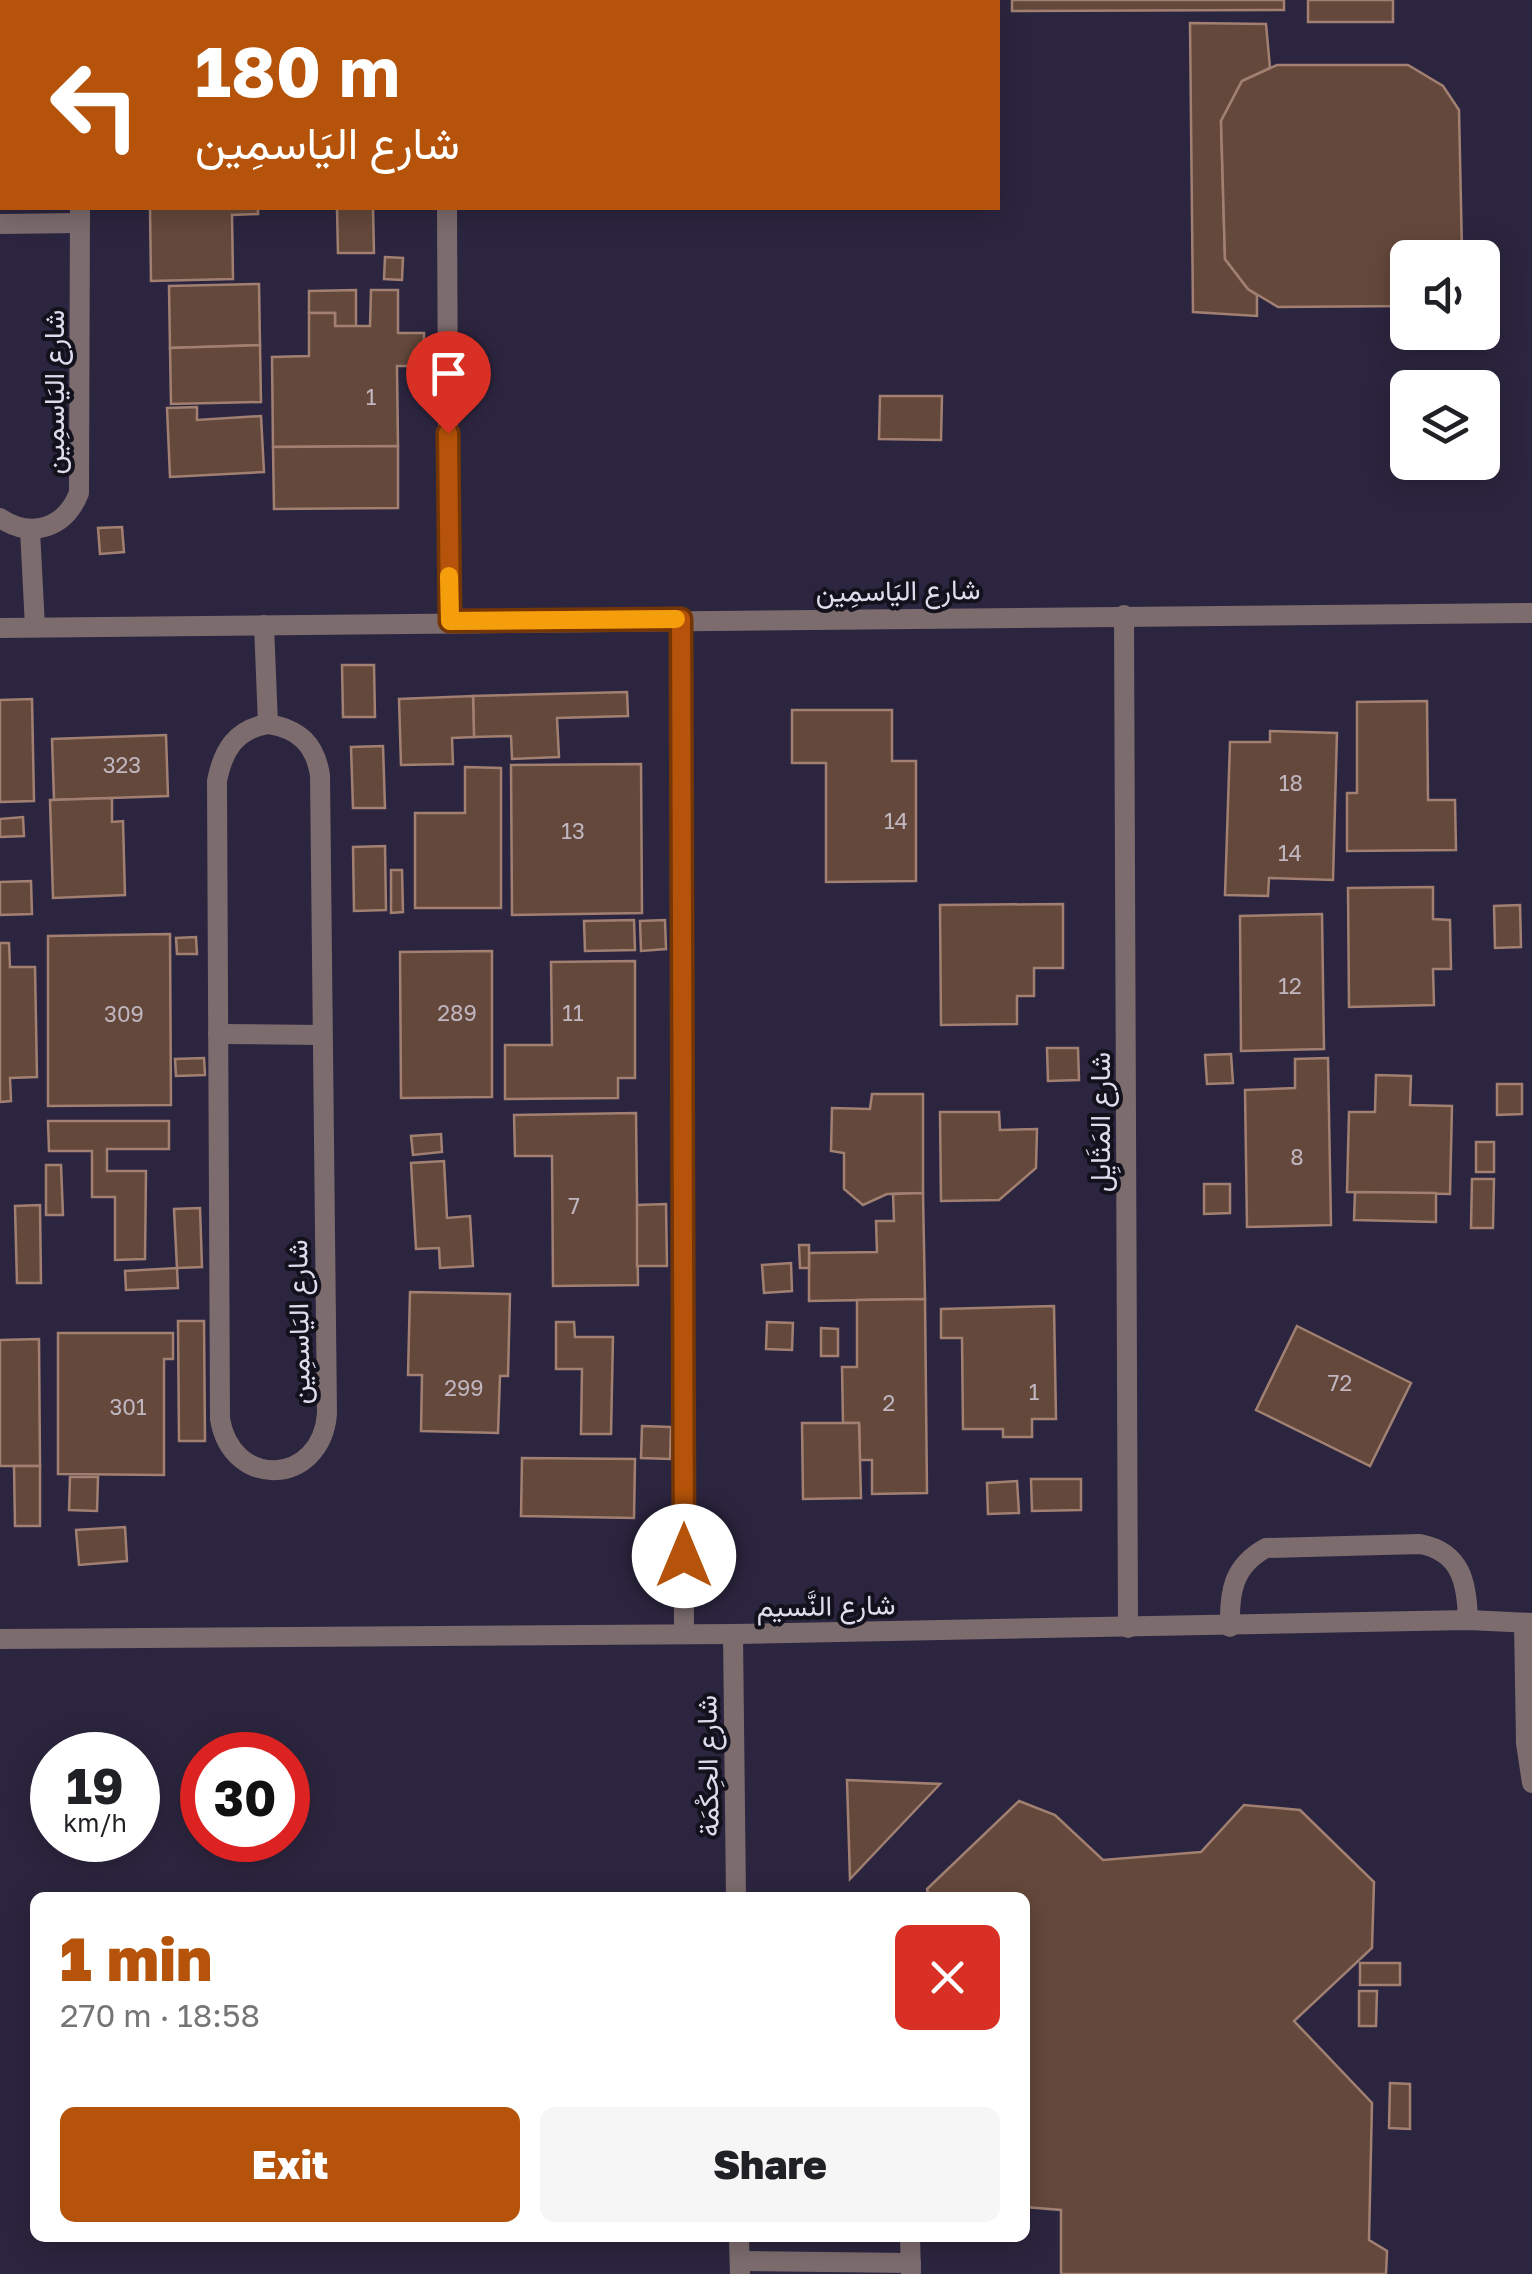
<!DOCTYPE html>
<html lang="en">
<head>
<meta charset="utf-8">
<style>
	:root { --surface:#fff; --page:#f6f6f6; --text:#202124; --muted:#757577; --accent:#b45309 }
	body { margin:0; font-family:"Golos Text",Vazirmatn,sans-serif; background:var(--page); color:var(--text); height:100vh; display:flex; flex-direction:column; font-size:38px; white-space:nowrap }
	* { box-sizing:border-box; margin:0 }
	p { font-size:32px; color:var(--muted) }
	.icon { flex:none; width:55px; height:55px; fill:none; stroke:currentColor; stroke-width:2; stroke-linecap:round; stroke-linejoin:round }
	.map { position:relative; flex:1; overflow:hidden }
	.sheet { position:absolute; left:30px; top:1892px; width:1000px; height:350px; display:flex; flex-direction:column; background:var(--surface); border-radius:15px; box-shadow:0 5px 25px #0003 }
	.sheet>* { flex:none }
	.banner { position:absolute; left:0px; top:0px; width:1000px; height:210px; box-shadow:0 5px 25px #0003; background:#b45309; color:#fff; overflow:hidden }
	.tools { position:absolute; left:1390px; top:240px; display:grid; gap:20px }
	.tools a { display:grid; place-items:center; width:110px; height:110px; border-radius:15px; background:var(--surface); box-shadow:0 5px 25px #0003; font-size:50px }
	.speed { position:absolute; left:30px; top:1732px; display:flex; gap:20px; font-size:50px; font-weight:700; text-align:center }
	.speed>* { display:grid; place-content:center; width:130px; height:130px; border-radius:50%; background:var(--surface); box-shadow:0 5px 25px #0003; line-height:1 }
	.speed small { font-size:25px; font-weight:400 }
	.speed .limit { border:15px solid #d22; background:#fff; color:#111 }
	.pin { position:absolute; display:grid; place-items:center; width:85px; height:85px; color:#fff; margin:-102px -42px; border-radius:50% 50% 50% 0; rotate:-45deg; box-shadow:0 0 10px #0007 }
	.pin .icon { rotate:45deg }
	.me { position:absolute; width:110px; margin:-55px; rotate:0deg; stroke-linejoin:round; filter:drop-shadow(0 0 8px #0008) }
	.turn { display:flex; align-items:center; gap:35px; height:210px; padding:0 30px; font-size:45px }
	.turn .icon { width:130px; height:130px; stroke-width:2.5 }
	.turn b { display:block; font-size:70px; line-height:85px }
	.round { display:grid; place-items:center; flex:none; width:105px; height:105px; border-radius:15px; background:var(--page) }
	.overview { display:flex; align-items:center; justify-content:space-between; height:170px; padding:0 30px }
	h1 { font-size:60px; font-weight:800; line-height:75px; color:var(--accent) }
	.cta { display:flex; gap:20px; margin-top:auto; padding:20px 30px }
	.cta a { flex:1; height:115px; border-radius:15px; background:var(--accent); color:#fff; font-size:40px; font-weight:800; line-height:115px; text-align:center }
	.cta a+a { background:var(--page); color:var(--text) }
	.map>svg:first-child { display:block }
	.building { fill:#64483b; stroke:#a18072; stroke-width:2.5 }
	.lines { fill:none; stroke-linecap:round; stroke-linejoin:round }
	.service { stroke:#7c6c6e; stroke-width:20 }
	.minor { stroke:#7c6c6e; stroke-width:20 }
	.route-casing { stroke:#753606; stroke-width:25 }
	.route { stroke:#b45309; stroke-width:18 }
	.slow { stroke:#f59e0b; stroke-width:18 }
	.labels { text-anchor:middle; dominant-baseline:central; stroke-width:8; stroke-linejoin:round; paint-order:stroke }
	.number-label { font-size:22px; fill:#c0b6c0 }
	.street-label { font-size:28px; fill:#dedbec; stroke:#13111c }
</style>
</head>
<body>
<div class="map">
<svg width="1532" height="2274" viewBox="0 0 1532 2274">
	<rect width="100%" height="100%" fill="#2c253f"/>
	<!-- building -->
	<g class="building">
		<rect x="171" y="0" width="89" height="2"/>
		<rect x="269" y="0" width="123" height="2"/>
		<path d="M1012 0H1284V10L1012 11Z"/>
		<rect x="1308" y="0" width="85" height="22"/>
		<path d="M1190 23 1266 24 1270 68 1242 81 1221 121 1225 259 1248 289 1257 295V316L1193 312Z"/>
		<path d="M1277 65H1408L1443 86 1459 110 1462 253 1460 258H1408V306L1278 307 1248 289 1225 259 1221 121 1242 81Z"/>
		<path d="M150 208H258V214L232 215 233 279 151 281Z"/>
		<path d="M337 208H373L374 253H338Z"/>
		<path d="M385 257 403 258 402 280 384 279Z"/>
		<path d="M259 284 260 345 170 348 169 286Z"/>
		<path d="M356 290V327L335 326V313H309V291Z"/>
		<path d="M371 290H398V333H424V366H397L398 446 273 447 272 357 309 356V313H335V326H370Z"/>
		<path d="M260 345 261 402 171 404 170 348Z"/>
		<path d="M880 396H942L941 440 879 439Z"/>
		<path d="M197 407V420L261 416 264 472 170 477 167 408Z"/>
		<path d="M398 446V508L274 509 273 447Z"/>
		<path d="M122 527 124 552 100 554 98 528Z"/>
		<path d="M342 665H374L375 717H343Z"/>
		<path d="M627 692 628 716 557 718 559 757 512 759 511 736 474 737 473 696Z"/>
		<path d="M473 696 474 737 452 738 453 764 401 765 399 699Z"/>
		<path d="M32 699 34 801 0 802V700Z"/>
		<path d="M1427 701 1428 800H1455L1456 850 1347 851V793H1357V702Z"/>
		<path d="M792 710H892V761H916V881L826 882V763H792Z"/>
		<path d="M1270 731 1337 733 1333 880 1269 878 1268 896 1225 895 1230 742H1270Z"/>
		<path d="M166 735 168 796 54 800 52 739Z"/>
		<path d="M383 746 385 808H353L351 747Z"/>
		<path d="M641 764 642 913 512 915 511 765Z"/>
		<path d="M465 767 501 768V908H415V813H465Z"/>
		<path d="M112 798V822L123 821 125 895 53 898 50 800Z"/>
		<path d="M23 817 24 836 0 837V819Z"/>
		<path d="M385 846 386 910 354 911 353 847Z"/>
		<path d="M391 870H402L403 912 391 913Z"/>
		<path d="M31 881 32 914 0 915V882Z"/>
		<path d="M1433 887V919L1450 920 1451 969H1433L1434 1005 1349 1007 1348 888Z"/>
		<path d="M1063 904V968H1034V996H1017V1024L941 1025 940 905Z"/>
		<path d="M1520 905 1521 947 1495 948 1494 906Z"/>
		<path d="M1322 914 1324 1049 1241 1051 1240 916Z"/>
		<path d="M634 920 635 950 585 951 584 921Z"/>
		<path d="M665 920 666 949 641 951 640 921Z"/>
		<path d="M170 934 171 1105 48 1106V936Z"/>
		<path d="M196 937 197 954H177L176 938Z"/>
		<path d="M0 943H9L10 967H35L37 1077 10 1078 11 1101 0 1102Z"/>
		<path d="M492 951V1097L401 1098 400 952Z"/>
		<path d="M635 961V1078H618V1098L505 1099V1045H552L551 962Z"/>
		<path d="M1047 1048H1078L1079 1080 1048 1081Z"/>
		<path d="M1231 1054 1233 1083 1207 1084 1205 1055Z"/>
		<path d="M204 1058 205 1075 176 1076 175 1059Z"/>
		<path d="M1328 1058 1331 1225 1247 1227 1245 1090 1295 1088V1059Z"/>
		<path d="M1376 1075 1411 1076 1410 1105 1452 1106 1450 1194 1347 1192 1349 1112H1375Z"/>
		<path d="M1497 1084H1522V1114L1497 1115Z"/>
		<path d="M872 1094H923V1193L887 1194 863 1205 844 1189V1153L831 1151 832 1108 870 1109Z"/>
		<path d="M940 1112H999L1000 1130 1037 1129 1036 1168 999 1200 941 1201Z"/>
		<path d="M636 1113 638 1285 553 1286 552 1156H515L514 1115Z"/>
		<path d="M48 1121H169V1149H107V1171H146L145 1259 115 1260V1197H92V1151H49Z"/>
		<path d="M441 1134 442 1152 413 1155 411 1136Z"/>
		<rect x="1476" y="1142" width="18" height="30"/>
		<path d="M444 1161 447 1218 470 1216 473 1266 440 1268 439 1248 416 1249 411 1163Z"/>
		<path d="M46 1165H61L63 1215H46Z"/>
		<path d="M1472 1179H1494L1493 1228H1471Z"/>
		<path d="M1204 1184H1230V1213L1204 1214Z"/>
		<path d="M1355 1192 1436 1193V1222L1354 1220Z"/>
		<path d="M923 1193 925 1299 809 1301V1253L877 1252 876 1221H894L893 1194Z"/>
		<path d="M666 1204 667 1266H637V1205Z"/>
		<path d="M40 1205 41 1283H17L15 1206Z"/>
		<path d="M200 1208 202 1267 177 1268 174 1209Z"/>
		<path d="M799 1245H809V1268H800Z"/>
		<path d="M791 1263 792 1291 764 1293 762 1265Z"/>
		<path d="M177 1268 178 1288 126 1290 125 1271Z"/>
		<path d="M410 1292 510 1294 508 1376H500L498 1433 421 1431 422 1375H408Z"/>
		<path d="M925 1299 927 1493 872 1494V1460H860L859 1423H843L842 1367H857V1300Z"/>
		<path d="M1054 1306 1056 1419H1032V1437H1003V1429H963L962 1338H941V1309Z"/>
		<path d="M178 1321H204L205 1441H179Z"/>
		<path d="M556 1322H574L575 1337H613L611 1434H581L582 1369H556Z"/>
		<path d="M767 1322 793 1323 792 1350 766 1349Z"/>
		<path d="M1297 1326 1411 1383 1370 1466 1256 1410Z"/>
		<path d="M821 1328 838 1329V1356H821Z"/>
		<path d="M58 1333H173V1359H164V1475L58 1474Z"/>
		<path d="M39 1339 40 1466H0V1340Z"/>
		<path d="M802 1423H859L861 1498 803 1499Z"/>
		<path d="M642 1426 671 1427 670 1459 641 1458Z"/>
		<path d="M522 1458 635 1459 634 1518 521 1516Z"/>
		<path d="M14 1466H40V1526H15Z"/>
		<path d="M70 1477H98L97 1511 69 1510Z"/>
		<path d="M1031 1479H1081V1510L1032 1511Z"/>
		<path d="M1017 1481 1019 1513 988 1514 987 1483Z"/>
		<path d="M125 1527 127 1561 79 1565 76 1530Z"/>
		<path d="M847 1780 940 1784 850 1879Z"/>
		<path d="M1019 1801 1055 1815 1103 1860 1201 1852 1244 1805 1300 1810 1374 1882 1372 1948 1294 2021 1372 2103 1369 2240 1387 2251 1386 2274H1061V2210L1025 2207V1898H929L927 1889Z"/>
		<rect x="1360" y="1963" width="40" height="22"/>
		<path d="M1359 1991H1377L1376 2026H1359Z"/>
		<path d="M1390 2083 1410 2084V2129L1389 2128Z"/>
	</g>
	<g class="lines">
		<!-- service -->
		<g class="service">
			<path d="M1230 1627C1229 1592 1233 1566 1266 1548L1420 1544C1462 1552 1467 1584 1468 1620"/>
			<path d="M910 2238 911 2272"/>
			<path d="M740 2261 911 2263"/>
		</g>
		<!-- minor -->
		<g class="minor">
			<path d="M79 0V2"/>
			<path d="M445 0V2"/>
			<path d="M447 208 449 621"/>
			<path d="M0 224 80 223"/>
			<path d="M0 518C32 539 65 528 79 493L80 208"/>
			<path d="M30 530 35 627"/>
			<path d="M1124 615 1128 1628"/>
			<path d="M681 619 684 1634"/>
			<path d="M264 625 268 724"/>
			<path d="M0 628 1532 613"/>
			<path d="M268 724C299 729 315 744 320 775L327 1414C321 1486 232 1490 220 1419L217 781C223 750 236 729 268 724Z"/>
			<path d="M218 1034 322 1035"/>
			<path d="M1524 1623 1526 1743 1532 1783"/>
			<path d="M733 1634 736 1898"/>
			<path d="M0 1639 733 1634 1468 1620 1532 1623"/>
			<path d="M739 2238 740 2274"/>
		</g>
	</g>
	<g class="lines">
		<!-- route casing -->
		<g class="route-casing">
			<path id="route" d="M448 433 450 621 681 619 684 1556"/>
		</g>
		<!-- route -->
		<use href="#route" class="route"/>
		<!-- slow -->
		<path class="slow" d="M449 576 450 621 676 619"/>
	</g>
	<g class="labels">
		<!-- number labels -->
		<g class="number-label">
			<text x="371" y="396">1</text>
			<text x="122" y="764">323</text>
			<text x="1291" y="782">18</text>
			<text x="896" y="820">14</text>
			<text x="573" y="830">13</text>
			<text x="1290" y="852">14</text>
			<text x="1290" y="985">12</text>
			<text x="457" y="1012">289</text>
			<text x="573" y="1012">11</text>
			<text x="124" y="1013">309</text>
			<text x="1297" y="1156">8</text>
			<text x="574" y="1205">7</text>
			<text x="1340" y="1382">72</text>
			<text x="464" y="1387">299</text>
			<text x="1034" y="1391">1</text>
			<text x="889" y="1402">2</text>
			<text x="128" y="1406">301</text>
		</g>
		<!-- street labels -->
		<g class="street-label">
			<text transform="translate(53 392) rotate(-90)">شارع اليَاسمِين</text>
			<text transform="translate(898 590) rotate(-1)">شارع اليَاسمِين</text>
			<text transform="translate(1099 1122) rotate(-90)">شارع المَثَايِل</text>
			<text transform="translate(298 1322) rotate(-91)">شارع اليَاسمِين</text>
			<text transform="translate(826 1605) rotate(-1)">شارع النَّسيم</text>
			<text transform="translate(707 1766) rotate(-91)">شارع الحِكْمَة</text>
		</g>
	</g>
</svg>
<div class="tools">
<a><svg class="icon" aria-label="sound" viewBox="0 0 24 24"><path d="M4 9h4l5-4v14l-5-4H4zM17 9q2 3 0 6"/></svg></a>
<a><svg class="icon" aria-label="layers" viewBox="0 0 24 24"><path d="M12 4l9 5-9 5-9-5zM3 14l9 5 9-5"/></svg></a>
</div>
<div class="speed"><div>19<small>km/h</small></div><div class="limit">30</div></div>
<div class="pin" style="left:448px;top:433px;background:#d93025"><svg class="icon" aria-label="arrive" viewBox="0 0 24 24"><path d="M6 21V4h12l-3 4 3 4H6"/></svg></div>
<svg class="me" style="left:684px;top:1556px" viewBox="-20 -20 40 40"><circle r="19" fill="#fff"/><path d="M0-13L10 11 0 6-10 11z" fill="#b45309"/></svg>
<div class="banner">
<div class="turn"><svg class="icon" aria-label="left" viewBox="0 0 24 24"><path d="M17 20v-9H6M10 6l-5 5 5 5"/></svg><div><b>180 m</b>شارع اليَاسمِين</div></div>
</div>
<section class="sheet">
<div class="overview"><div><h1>1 min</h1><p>270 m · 18:58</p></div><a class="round" style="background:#d93025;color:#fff"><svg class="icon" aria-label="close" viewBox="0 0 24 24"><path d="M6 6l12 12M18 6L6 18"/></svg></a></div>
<div class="cta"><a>Exit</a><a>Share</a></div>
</section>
</div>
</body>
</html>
